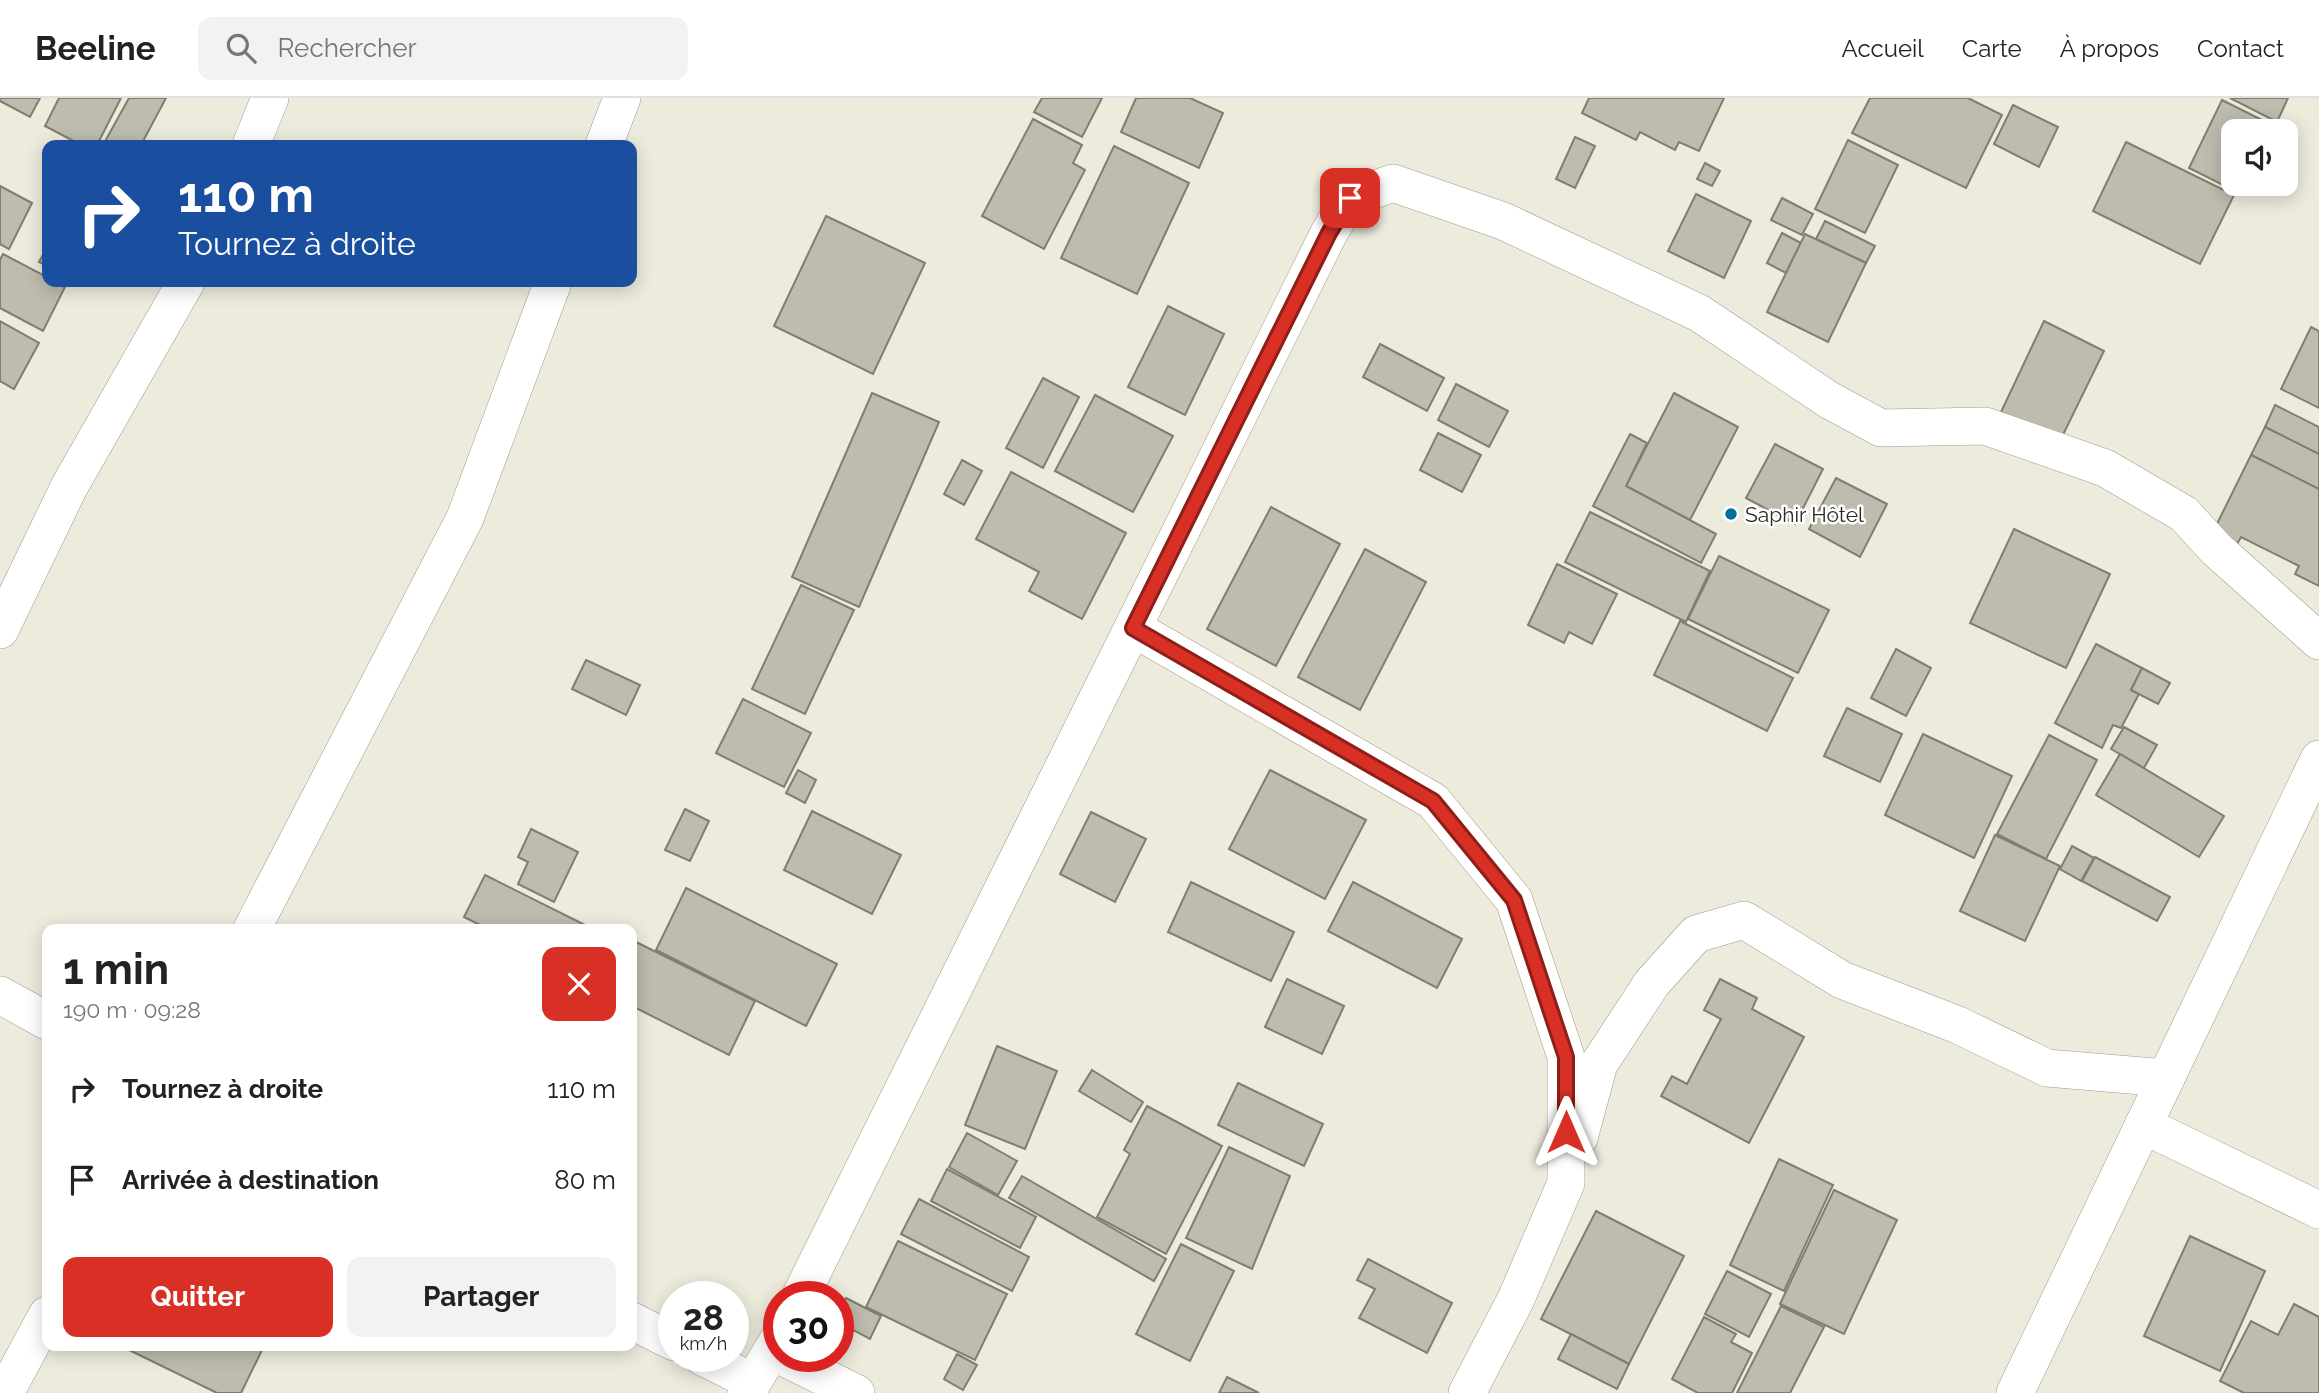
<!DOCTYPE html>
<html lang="fr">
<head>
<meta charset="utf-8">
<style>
	:root { --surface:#fff; --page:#f2f2f2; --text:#222; --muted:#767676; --line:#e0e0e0; --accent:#d93025 }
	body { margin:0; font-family:Raleway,sans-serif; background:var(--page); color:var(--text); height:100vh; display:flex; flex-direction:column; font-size:26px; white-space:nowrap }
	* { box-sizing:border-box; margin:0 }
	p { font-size:23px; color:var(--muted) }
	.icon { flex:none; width:38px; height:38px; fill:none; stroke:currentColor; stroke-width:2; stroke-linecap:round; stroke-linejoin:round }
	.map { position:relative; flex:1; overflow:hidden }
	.sheet { position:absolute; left:42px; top:826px; width:595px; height:427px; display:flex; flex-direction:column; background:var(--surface); border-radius:14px; box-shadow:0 4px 18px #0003 }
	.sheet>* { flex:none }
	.banner { position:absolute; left:42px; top:42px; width:595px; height:147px; border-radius:14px; box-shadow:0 4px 18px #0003; background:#1a4fa0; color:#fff; overflow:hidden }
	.controls { position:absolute; left:2221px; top:21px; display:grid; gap:14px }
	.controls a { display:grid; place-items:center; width:77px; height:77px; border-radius:14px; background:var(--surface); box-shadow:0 4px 18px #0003; font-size:35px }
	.speed { position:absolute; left:658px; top:1183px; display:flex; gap:14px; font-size:35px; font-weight:700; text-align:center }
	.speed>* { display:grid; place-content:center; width:91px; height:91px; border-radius:50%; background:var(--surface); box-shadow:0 4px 18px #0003; line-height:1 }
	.speed small { font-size:18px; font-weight:400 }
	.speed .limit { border:10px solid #d22; background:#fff; color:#111 }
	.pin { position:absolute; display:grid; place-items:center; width:60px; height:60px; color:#fff; margin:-30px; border-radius:14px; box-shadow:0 4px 10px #0006 }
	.me { position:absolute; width:77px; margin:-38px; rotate:0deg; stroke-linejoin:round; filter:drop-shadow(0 0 5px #0008) }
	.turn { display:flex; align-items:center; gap:24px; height:147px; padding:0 21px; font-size:32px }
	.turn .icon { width:91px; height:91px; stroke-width:2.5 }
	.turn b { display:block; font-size:49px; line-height:60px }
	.round { display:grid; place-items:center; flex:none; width:74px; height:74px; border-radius:14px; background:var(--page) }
	.head { display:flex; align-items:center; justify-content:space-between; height:119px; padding:0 21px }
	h1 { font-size:42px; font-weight:700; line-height:52px }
	.action { display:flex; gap:14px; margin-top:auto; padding:14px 21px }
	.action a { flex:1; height:80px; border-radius:14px; background:var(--accent); color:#fff; font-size:28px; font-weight:700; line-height:80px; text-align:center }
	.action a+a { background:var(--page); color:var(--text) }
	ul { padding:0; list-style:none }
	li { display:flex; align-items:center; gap:21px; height:91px; padding:0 21px }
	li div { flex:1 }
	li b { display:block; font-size:26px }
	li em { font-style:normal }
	header { display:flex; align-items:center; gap:42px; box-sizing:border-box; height:98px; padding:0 35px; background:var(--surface); border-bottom:2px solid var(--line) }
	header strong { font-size:33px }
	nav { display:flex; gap:38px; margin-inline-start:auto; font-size:24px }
	.search { width:490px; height:63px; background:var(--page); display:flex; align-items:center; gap:18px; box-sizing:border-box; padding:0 24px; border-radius:14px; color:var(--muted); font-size:26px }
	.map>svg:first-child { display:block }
	.building { fill:#bdbcae; stroke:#7f7e71; stroke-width:2 }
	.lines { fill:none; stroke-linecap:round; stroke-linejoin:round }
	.street-casing { stroke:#9e9c8f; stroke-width:38 }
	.street { stroke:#fff; stroke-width:37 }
	.route-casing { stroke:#8d1f18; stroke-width:18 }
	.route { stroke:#d93025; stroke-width:12 }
	.poi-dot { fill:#00709b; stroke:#fff; stroke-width:2.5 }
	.labels { text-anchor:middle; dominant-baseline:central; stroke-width:5; stroke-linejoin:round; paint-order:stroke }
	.poi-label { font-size:21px; fill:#2b2a25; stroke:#fff; text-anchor:start }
</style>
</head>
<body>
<header>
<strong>Beeline</strong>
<div class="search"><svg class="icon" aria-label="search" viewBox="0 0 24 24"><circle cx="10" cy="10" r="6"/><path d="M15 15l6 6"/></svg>Rechercher</div>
<nav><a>Accueil</a><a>Carte</a><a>À propos</a><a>Contact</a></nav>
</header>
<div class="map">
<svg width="2319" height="1295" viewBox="0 0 2319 1295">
	<rect width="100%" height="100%" fill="#ecebdc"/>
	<!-- building -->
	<g class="building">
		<path d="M0 0H40L30 19 0 3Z"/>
		<path d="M59 0H121L97 47H81L45 28Z"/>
		<path d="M129 0H166L141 47H103Z"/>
		<path d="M1042 0H1102L1082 39 1034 14Z"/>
		<path d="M1136 0H1190L1223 15 1199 70 1121 34Z"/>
		<path d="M1589 0H1724L1699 53 1679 44 1675 52 1640 34 1636 42 1582 15Z"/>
		<path d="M1870 0H1968L2002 17 1966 90 1852 35Z"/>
		<path d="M2230 0H2288L2277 24Z"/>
		<path d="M2222 2 2274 28 2272 33H2233V86H2246L2241 96 2189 70Z"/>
		<path d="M2013 7 2058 29 2039 69 1994 46Z"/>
		<path d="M1033 21 1082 47 1073 65 1085 72 1044 151 982 118Z"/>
		<path d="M1575 39 1595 48 1575 90 1556 81Z"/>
		<path d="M1848 42 1898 67 1865 135 1815 111Z"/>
		<path d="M2126 44 2234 97 2200 166 2093 113Z"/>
		<path d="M1114 48 1189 85 1137 196 1061 160Z"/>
		<path d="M1705 65 1720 73 1712 88 1697 81Z"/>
		<path d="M0 88 32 105 9 151 0 146Z"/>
		<path d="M1696 96 1751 123 1724 180 1668 153Z"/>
		<path d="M1782 100 1813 116 1802 137 1771 122Z"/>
		<path d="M826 118 925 165 873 276 774 228Z"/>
		<path d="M1825 123 1875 148 1866 165 1816 141Z"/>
		<path d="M1782 135 1801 145 1786 175 1767 165Z"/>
		<path d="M1805 136 1866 165 1828 244 1767 214Z"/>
		<path d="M47 149V168L39 164Z"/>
		<path d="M3 156 47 179V184L65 189 43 233 0 210V162Z"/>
		<path d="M1168 208 1224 236 1185 317 1128 289Z"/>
		<path d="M0 223 39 245 14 291 0 283Z"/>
		<path d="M2044 223 2104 253 2060 343 2001 314Z"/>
		<path d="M2311 229 2319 233V310L2281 291Z"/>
		<path d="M1380 246 1444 280 1427 313 1363 279Z"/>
		<path d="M1043 280 1079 299 1043 370 1006 350Z"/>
		<path d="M1456 286 1508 313 1489 349 1438 322Z"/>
		<path d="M872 295 939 324 859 509 792 479Z"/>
		<path d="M1674 295 1738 329 1690 422 1626 388Z"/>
		<path d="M1095 297 1173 338 1133 414 1055 373Z"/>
		<path d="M2275 307 2319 329V356L2265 329Z"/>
		<path d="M2265 329 2319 356V391L2251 357Z"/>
		<path d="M1438 335 1481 357 1462 394 1420 372Z"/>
		<path d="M1630 336 1647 345 1626 388 1716 436 1701 465 1593 408Z"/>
		<path d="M1775 346 1823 371 1795 426 1746 400Z"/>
		<path d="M2251 357 2319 391V488L2295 476 2299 468 2241 439 2234 452 2210 440Z"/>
		<path d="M962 362 982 373 964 407 944 396Z"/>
		<path d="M1011 374 1126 435 1082 521 1029 493 1039 474 976 441Z"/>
		<path d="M1836 380 1887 406 1860 459 1809 431Z"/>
		<path d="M1271 409 1340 446 1276 568 1207 531Z"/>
		<path d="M1590 414 1710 473 1686 524 1565 464Z"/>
		<path d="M2014 431 2110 476 2066 570 1970 525Z"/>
		<path d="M1365 451 1426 484 1360 612 1298 579Z"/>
		<path d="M1719 458 1829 512 1798 575 1688 521Z"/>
		<path d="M1557 466 1617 496 1592 546 1569 534 1564 545 1528 527Z"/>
		<path d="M801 487 854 512 805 616 752 591Z"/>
		<path d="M1680 523 1793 580 1767 633 1654 577Z"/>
		<path d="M2096 546 2142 570 2131 592 2139 596 2121 630 2113 627 2102 650 2055 625Z"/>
		<path d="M1896 551 1931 570 1906 618 1871 600Z"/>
		<path d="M586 562 640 587 626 617 572 591Z"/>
		<path d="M2142 570 2170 585 2158 606 2131 592Z"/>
		<path d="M743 601 811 635 784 689 716 655Z"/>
		<path d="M1847 610 1902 636 1880 684 1824 658Z"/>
		<path d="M2124 629 2157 647 2144 670 2111 651Z"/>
		<path d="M1923 636 2012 678 1974 760 1885 717Z"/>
		<path d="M2049 637 2097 662 2046 761 1997 736Z"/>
		<path d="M2120 656 2224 718 2199 759 2096 697Z"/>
		<path d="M798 672 816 682 805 705 786 695Z"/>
		<path d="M1270 672 1366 722 1325 801 1229 751Z"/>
		<path d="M685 711 709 723 690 763 665 752Z"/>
		<path d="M812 713 901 757 872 816 784 772Z"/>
		<path d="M1091 714 1146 741 1115 804 1060 776Z"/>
		<path d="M531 731 578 754 554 804 518 786 528 764 518 759Z"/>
		<path d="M1995 737 2060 768 2025 843 1960 813Z"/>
		<path d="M2072 748 2094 760 2081 783 2060 771Z"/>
		<path d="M2095 759 2170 799 2157 823 2082 783Z"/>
		<path d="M485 777 593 831H488L464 819Z"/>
		<path d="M1191 784 1294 834 1271 883 1168 834Z"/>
		<path d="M1353 784 1462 841 1437 890 1328 833Z"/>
		<path d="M686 790 837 866 806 928 656 852Z"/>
		<path d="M632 842 755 903 729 957 632 908Z"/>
		<path d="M1287 881 1344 908 1322 956 1265 929Z"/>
		<path d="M1720 881 1757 900 1752 911 1804 939 1749 1045 1661 998 1672 978 1687 986 1721 921 1704 912Z"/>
		<path d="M997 948 1057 973 1025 1051 965 1027Z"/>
		<path d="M1092 972 1143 1004 1131 1024 1079 993Z"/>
		<path d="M1238 985 1323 1026 1304 1068 1218 1027Z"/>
		<path d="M1147 1008 1222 1048 1166 1156 1097 1119 1130 1056 1124 1052Z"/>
		<path d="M967 1035 1017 1063 998 1097 949 1069Z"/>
		<path d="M1229 1049 1290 1078 1252 1171 1186 1140Z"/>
		<path d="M1779 1061 1833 1087 1784 1193 1730 1167Z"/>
		<path d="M947 1071 1036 1119 1020 1150 931 1103Z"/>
		<path d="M1022 1078 1166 1161 1154 1183 1009 1100Z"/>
		<path d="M1834 1092 1897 1122 1844 1236 1780 1206Z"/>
		<path d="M919 1101 1029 1159 1012 1193 901 1136Z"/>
		<path d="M1596 1113 1684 1158 1629 1266 1541 1221Z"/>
		<path d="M2190 1138 2265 1173 2220 1273 2144 1238Z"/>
		<path d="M898 1143 1007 1196 975 1262 866 1209Z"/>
		<path d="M1181 1146 1234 1173 1190 1263 1136 1236Z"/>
		<path d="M1368 1161 1452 1205 1427 1255 1359 1220 1375 1191 1357 1182Z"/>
		<path d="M1727 1173 1771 1196 1749 1239 1705 1216Z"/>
		<path d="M846 1200 881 1218 870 1241 838 1224V1214Z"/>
		<path d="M2294 1206 2319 1219V1295H2244L2220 1283 2251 1223 2278 1237Z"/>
		<path d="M1781 1208 1824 1229 1790 1295H1737Z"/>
		<path d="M1704 1219 1736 1236 1731 1244 1752 1255 1732 1295H1698L1672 1281Z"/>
		<path d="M1571 1236 1629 1266 1617 1291 1558 1261Z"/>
		<path d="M121 1248H264L241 1295H217Z"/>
		<path d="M957 1256 977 1267 963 1292 944 1281Z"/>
		<path d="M1227 1279 1259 1295H1219Z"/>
	</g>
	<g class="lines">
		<!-- street casing -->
		<g class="street-casing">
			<g id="street">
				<path d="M251 47 270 0"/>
				<path d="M604 47 622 0"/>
				<path d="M1133 530 1433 703 1514 802 1566 959V1085L1516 1201 1467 1295"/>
				<path d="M0 532 69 389 186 184"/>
				<path d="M252 831 465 420 553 184"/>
				<path d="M0 897 47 923"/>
				<path d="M2143 1027 2319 1112"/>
				<path d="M1579 1040 1599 966 1652 885 1696 836 1744 822 1842 882 1958 927 2047 970 2166 980"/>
				<path d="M800 1199 1329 135 1350 100 1393 85 1503 123 1699 215 1829 302 1881 330 1985 328 2105 370 2184 416 2216 451 2319 543"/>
				<path d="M632 1223 674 1244"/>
				<path d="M701 1258 751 1283"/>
				<path d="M781 1258 856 1295"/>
				<path d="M5 1295 47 1217"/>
				<path d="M746 1295 779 1241"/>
				<path d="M2015 1295 2319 661"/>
			</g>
		</g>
		<!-- street -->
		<use href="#street" class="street"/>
	</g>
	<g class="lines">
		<!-- route casing -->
		<g class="route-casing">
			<path id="route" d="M1350 100 1329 135 1133 530 1433 703 1514 802 1566 959V1034"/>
		</g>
		<!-- route -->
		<use href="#route" class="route"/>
	</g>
	<!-- markers -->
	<circle class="poi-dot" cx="1731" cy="416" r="7"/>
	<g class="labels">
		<!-- poi labels -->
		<g class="poi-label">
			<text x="1745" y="416">Saphir Hôtel</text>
		</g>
	</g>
</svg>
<div class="controls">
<a><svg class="icon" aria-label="sound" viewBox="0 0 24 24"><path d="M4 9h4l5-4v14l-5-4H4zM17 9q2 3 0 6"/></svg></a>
</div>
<div class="speed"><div>28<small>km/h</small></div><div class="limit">30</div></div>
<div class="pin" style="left:1350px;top:100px;background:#d93025"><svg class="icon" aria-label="arrive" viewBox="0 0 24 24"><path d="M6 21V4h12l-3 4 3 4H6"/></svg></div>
<svg class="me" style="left:1566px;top:1034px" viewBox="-20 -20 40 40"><path d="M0-17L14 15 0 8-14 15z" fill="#d93025" stroke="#fff" stroke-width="4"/></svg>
<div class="banner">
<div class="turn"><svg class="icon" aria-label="right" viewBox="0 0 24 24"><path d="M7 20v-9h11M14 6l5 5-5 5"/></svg><div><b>110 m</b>Tournez à droite</div></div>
</div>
<section class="sheet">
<div class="head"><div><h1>1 min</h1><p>190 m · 09:28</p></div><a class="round" style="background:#d93025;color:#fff"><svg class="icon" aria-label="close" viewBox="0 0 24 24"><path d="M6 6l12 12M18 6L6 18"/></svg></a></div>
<ul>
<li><svg class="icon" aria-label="right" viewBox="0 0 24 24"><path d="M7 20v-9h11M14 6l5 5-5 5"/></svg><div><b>Tournez à droite</b></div><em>110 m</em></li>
<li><svg class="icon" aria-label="arrive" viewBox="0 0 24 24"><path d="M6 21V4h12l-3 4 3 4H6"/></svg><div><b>Arrivée à destination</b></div><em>80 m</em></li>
</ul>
<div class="action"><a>Quitter</a><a>Partager</a></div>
</section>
</div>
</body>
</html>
